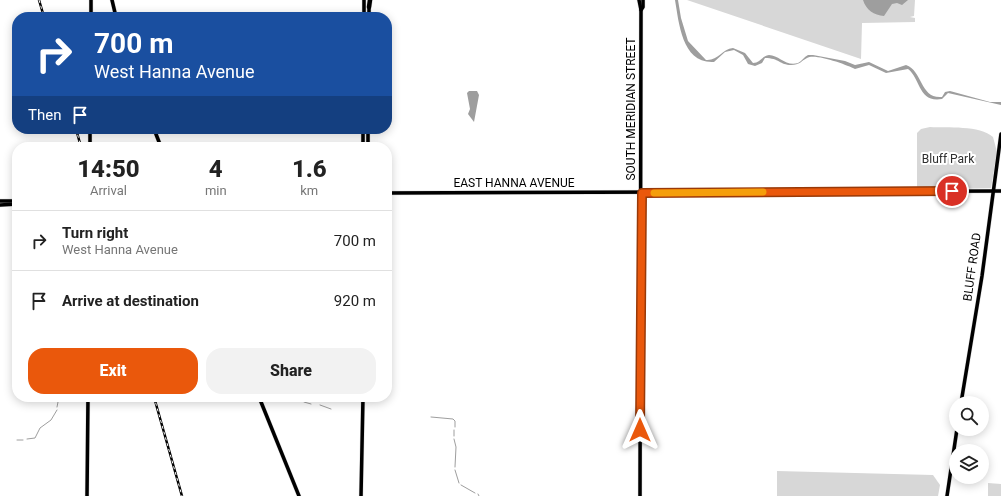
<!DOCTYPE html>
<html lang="en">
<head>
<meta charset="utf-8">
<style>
	:root { --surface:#fff; --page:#f2f2f2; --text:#222; --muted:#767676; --line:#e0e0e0; --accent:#ea580c }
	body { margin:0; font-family:Roboto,sans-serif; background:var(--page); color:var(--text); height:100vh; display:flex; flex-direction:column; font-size:15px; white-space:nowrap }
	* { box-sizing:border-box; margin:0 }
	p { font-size:13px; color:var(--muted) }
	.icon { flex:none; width:22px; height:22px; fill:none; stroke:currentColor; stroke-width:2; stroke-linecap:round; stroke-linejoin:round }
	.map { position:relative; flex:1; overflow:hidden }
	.drawer { position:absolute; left:12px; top:142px; width:380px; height:260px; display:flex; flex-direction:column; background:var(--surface); border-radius:16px; box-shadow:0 2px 10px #0003 }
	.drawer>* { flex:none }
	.guide { position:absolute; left:12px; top:12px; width:380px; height:122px; border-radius:16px; box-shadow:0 2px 10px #0003; background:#1a4fa0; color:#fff; overflow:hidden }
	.tools { position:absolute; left:949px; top:396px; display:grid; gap:8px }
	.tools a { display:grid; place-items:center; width:40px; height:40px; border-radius:50%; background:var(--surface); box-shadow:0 2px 10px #0003; font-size:20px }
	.pin { position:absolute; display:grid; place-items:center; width:34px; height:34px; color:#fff; margin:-17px; border:2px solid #fff; border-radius:50%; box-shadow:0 1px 4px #0007 }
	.me { position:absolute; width:44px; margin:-22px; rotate:0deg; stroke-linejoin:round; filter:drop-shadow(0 0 3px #0008) }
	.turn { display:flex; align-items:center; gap:14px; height:84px; padding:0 16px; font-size:18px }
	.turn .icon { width:52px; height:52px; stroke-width:2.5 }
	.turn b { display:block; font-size:28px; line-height:34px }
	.then { display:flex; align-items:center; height:38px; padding:0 16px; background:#0003; gap:8px; font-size:15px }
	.eta { display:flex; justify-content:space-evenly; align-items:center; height:68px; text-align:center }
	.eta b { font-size:24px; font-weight:800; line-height:28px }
	.primary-button { display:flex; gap:8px; margin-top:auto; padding:8px 16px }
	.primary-button a { flex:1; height:46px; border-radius:16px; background:var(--accent); color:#fff; font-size:16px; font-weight:800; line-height:46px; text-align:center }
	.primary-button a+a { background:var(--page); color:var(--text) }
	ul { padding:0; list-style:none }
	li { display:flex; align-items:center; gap:12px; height:60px; padding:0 16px; border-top:1px solid var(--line) }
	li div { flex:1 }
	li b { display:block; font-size:15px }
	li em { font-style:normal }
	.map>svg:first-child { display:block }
	.green { fill:#d7d7d7 }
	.water { fill:#9e9e9e }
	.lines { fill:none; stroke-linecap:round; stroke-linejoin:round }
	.stream { stroke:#9e9e9e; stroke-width:1 }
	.major-casing { stroke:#dbdbdb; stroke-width:4.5 }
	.highway-casing { stroke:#dbdbdb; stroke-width:5.5 }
	.major { stroke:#000; stroke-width:3.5 }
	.highway { stroke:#000; stroke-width:4.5 }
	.rail-casing { stroke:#000; stroke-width:2.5 }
	.rail { stroke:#fff; stroke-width:1; stroke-dasharray:3; stroke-linecap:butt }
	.route-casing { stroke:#983908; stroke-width:10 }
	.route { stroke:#ea580c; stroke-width:7 }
	.slow { stroke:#f59e0b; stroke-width:7 }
	.labels { text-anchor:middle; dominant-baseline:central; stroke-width:4; stroke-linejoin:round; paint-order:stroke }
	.street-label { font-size:12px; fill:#000; stroke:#fff }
	.park-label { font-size:12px; fill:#2e2e2e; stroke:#fff }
</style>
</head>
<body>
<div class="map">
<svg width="1001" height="496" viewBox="0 0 1001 496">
	<rect width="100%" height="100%" fill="#fff"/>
	<!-- green -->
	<g class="green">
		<path d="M687 0H915L914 16 910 17 915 18V22L862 23 861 59Z"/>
		<path d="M930 127C947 128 980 125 993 137L997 152 991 188 917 190V133L921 129Z"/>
		<path d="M777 471 933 475 940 485 938 496H777Z"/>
		<path d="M988 483 1001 484V496H988Z"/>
	</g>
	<!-- water -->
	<g class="water">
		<path d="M675 0H678L681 18 688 41 706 60C718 61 722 49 733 48L745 53 753 63C760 63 762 56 769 55 779 55 786 67 798 63 802 61 804 57 808 55H813L845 61 855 65 869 62 888 71 906 65C923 71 920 99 942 97L945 92 950 91 990 102H1001V105L948 93 942 99C918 103 921 79 908 69L886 73 869 65 855 69C847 65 815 53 807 58 801 61 800 65 791 65 780 65 779 58 765 58L762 63 755 66 748 64 743 55 734 50 725 52 714 62C682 64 679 23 675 0Z"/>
		<path d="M863 0H908L902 5 897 3 892 4 884 16C874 15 866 10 863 0Z"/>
		<path d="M469 91H477L479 95 474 122 468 114 470 109 467 93Z"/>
	</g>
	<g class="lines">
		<!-- stream -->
		<g class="stream">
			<path d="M301 397 304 400"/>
			<path d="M304 402 311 404"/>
			<path d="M320 405 331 409"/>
			<path d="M57 407 59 397"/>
			<path d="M431 417 453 419 455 421V427"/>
			<path d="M454 430V436"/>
			<path d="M27 439 35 438 40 428 51 420 57 410"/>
			<path d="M454 439 456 447 455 467"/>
			<path d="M17 440H23"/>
			<path d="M455 470 459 483"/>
			<path d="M461 485 475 493"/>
			<path d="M478 494 479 496"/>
		</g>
		<!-- major casing -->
		<g class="major-casing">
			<g id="major">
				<path d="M112 0 116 17"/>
				<path d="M639 0 641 10 640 496"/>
				<path d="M641 10 643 7V0"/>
				<path d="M91 17V0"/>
				<path d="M364 17V0"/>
				<path d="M369 17V6"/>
				<path d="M154 129 161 147"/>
				<path d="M90 147V129"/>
				<path d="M363 147V129"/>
				<path d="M368 147V129"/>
				<path d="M387 193 1001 191"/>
				<path d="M0 201H17"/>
				<path d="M0 205 17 204"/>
				<path d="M259 397 299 496"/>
				<path d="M961 403 982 276 1001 134"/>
				<path d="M87 496 88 397"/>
				<path d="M361 496 363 397"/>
				<path d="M947 496 957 429"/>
			</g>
		</g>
		<!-- highway casing -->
		<g class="highway-casing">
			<path id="highway" d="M369 7 370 0"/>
		</g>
		<!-- major -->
		<use href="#major" class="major"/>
		<!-- highway -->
		<use href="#highway" class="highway"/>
		<!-- rail casing -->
		<g class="rail-casing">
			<g id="rail">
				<path d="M39 0 44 17"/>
				<path d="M76 129 81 147"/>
				<path d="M154 397 182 496"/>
			</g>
		</g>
		<!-- rail -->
		<use href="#rail" class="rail"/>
	</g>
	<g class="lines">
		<!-- route casing -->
		<g class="route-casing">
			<path id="route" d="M640 430 642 193 952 191"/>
		</g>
		<!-- route -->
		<use href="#route" class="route"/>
		<!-- slow -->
		<path class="slow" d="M654 193 763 192"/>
	</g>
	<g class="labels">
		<!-- street labels -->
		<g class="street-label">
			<text transform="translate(631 109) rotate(-90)">SOUTH MERIDIAN STREET</text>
			<text x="514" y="183">EAST HANNA AVENUE</text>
			<text transform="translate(972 267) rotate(-82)">BLUFF ROAD</text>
		</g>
		<!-- park labels -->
		<g class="park-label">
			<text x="948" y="159">Bluff Park</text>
		</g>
	</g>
</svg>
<div class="tools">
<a><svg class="icon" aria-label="search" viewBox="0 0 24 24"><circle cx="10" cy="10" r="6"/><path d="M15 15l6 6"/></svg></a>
<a><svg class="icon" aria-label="layers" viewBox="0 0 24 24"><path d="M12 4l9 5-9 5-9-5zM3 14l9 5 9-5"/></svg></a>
</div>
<div class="pin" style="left:952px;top:191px;background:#d93025"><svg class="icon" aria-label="arrive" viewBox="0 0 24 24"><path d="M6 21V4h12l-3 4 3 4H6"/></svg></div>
<svg class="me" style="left:640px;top:430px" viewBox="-20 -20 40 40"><path d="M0-17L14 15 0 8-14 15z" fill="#ea580c" stroke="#fff" stroke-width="4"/></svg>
<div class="guide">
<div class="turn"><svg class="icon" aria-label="right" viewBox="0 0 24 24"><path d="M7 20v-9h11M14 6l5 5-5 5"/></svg><div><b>700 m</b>West Hanna Avenue</div></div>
<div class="then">Then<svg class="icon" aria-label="arrive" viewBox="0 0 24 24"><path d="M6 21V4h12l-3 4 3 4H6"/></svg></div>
</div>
<section class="drawer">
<div class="eta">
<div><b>14:50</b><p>Arrival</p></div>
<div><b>4</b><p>min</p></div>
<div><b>1.6</b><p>km</p></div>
</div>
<ul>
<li><svg class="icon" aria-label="right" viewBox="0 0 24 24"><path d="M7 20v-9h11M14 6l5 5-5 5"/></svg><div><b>Turn right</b><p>West Hanna Avenue</p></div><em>700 m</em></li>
<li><svg class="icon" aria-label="arrive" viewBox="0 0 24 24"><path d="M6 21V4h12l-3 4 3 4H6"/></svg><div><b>Arrive at destination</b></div><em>920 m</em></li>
</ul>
<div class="primary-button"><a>Exit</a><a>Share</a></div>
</section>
</div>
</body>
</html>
